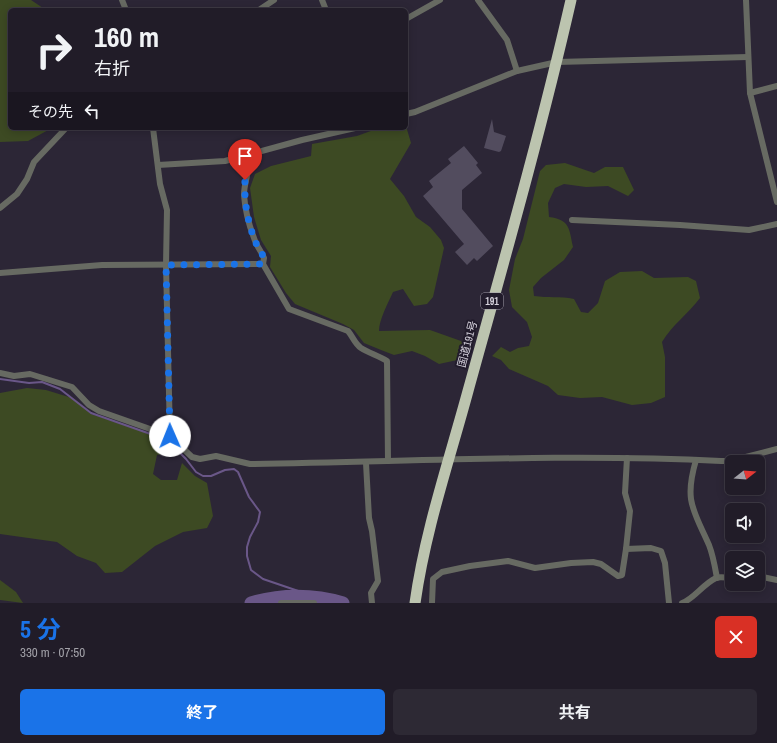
<!DOCTYPE html>
<html lang="ja">
<head>
<meta charset="utf-8">
<style>
	:root { --surface:#211c28; --page:#2d2934; --text:#f1f3f6; --muted:#a2a1a8; --line:#3e3a45; --accent:#1a73e8 }
	body { margin:0; font-family:"Archivo Narrow","Noto Sans JP",sans-serif; background:var(--page); color:var(--text); height:100vh; display:flex; flex-direction:column; font-size:15px; white-space:nowrap }
	* { box-sizing:border-box; margin:0 }
	p { font-size:13px; color:var(--muted) }
	.icon { flex:none; width:22px; height:22px; fill:none; stroke:currentColor; stroke-width:2; stroke-linecap:round; stroke-linejoin:round }
	.map { position:relative; height:603px; overflow:hidden }
	.panel { display:flex; flex-direction:column; background:var(--surface); flex:1 }
	.panel>* { flex:none }
	.top-card { position:absolute; left:8px; top:8px; width:400px; height:122px; border-radius:6px; box-shadow:0 2px 10px #0003,0 0 0 1px var(--line); background:#211c28; color:var(--text); overflow:hidden }
	.needle { width:26px; rotate:73deg }
	.fabs { position:absolute; left:725px; top:455px; display:grid; gap:8px }
	.fabs a { display:grid; place-items:center; width:40px; height:40px; border-radius:6px; background:var(--surface); box-shadow:0 2px 10px #0003,0 0 0 1px var(--line); font-size:20px }
	.pin { position:absolute; display:grid; place-items:center; width:34px; height:34px; color:#fff; margin:-41px -17px; border-radius:50% 50% 50% 0; rotate:-45deg; box-shadow:0 0 4px #0007 }
	.pin .icon { rotate:45deg }
	.me { position:absolute; width:44px; margin:-22px; rotate:359deg; stroke-linejoin:round; filter:drop-shadow(0 0 3px #0008) }
	.turn { display:flex; align-items:center; gap:14px; height:84px; padding:0 20px; font-size:18px }
	.turn .icon { width:52px; height:52px; stroke-width:2.5 }
	.turn b { display:block; font-size:28px; line-height:34px }
	.then { display:flex; align-items:center; height:38px; padding:0 20px; background:#0003; gap:8px; font-size:15px }
	.round { display:grid; place-items:center; flex:none; width:42px; height:42px; border-radius:6px; background:var(--page) }
	.headline { display:flex; align-items:center; justify-content:space-between; height:68px; padding:0 20px }
	h1 { font-size:24px; font-weight:700; line-height:30px; color:var(--accent) }
	.cta { display:flex; gap:8px; margin-top:auto; padding:8px 20px }
	.cta a { flex:1; height:46px; border-radius:6px; background:var(--accent); color:#fff; font-size:16px; font-weight:700; line-height:46px; text-align:center }
	.cta a+a { background:var(--page); color:var(--text) }
	.map>svg:first-child { display:block }
	.green { fill:#3d4a23 }
	.lines { fill:none; stroke-linecap:round; stroke-linejoin:round }
	.stream { stroke:#6a5788; stroke-width:2 }
	.river { stroke:#6a5788; stroke-width:13 }
	.building { fill:#524c5e }
	.street { stroke:#676a62; stroke-width:6 }
	.highway { stroke:#bcc4af; stroke-width:11 }
	.route { stroke:#1a73e8; stroke-width:7; stroke-dasharray:0 12.6 }
	.labels { text-anchor:middle; dominant-baseline:central; stroke-width:4; stroke-linejoin:round; paint-order:stroke }
	.shield { fill:#221c2c; stroke:#a09ba8; stroke-width:1 }
	.shield-label { font-size:10px; font-weight:bold; fill:#d6d2dd }
	.street-label { font-size:11px; fill:#d6d2dd; stroke:#221c2c }
</style>
</head>
<body>
<div class="map">
<svg width="777" height="603" viewBox="0 0 777 603">
	<rect width="100%" height="100%" fill="#2c2636"/>
	<!-- green -->
	<g class="green">
		<path d="M0 0H31L46 10H10V128H52L28 141 0 142Z"/>
		<path d="M406 126 411 143 390 179 404 196 416 217 430 227 441 240 444 248 433 297 427 304 414 306 403 289 393 292C388 303 379 320 379 331L430 330 461 341 466 348 462 359 439 364 425 356 412 351 394 355 381 350 364 343 354 330 343 324 295 304 286 293 270 267 271 256 261 240 254 217 250 188 255 174 271 166 311 156 312 144 357 136 379 128H406Z"/>
		<path d="M565 163 594 173 605 167H623L634 190 628 196 608 186 586 187 564 184 555 188 548 203 549 217C570 220 569 228 573 247L564 260 541 278 533 287 534 296C548 298 560 296 574 299L581 312 588 313 598 303 605 281 620 272 642 271 654 278 688 277 696 281 700 298C688 314 672 325 662 342L665 357V397L651 403 632 405 602 397 580 398 558 395 548 386 509 369 501 360 492 356 501 347 510 352 518 348 529 346 532 337 527 322 512 307 509 290 515 259 523 239 540 171 546 165Z"/>
		<path d="M27 388 46 390 72 398 91 414 155 436 176 451 157 455 153 474 161 480H177L182 463 195 476 207 483 213 516 207 528 183 532 155 546 122 572 105 573 96 563 77 556 57 542 0 534V393Z"/>
		<path d="M0 580 16 592 23 603 0 600Z"/>
	</g>
	<g class="lines">
		<!-- stream -->
		<path class="stream" d="M0 379 29 383 42 382 60 389 91 413 159 437 170 443 186 459 196 472 203 476H211L225 470 234 469 238 472 249 497 260 512 258 522 250 537 247 547V556L251 570 263 579 313 596"/>
		<!-- river -->
		<path class="river" d="M251 603C280 594 314 594 343 603"/>
	</g>
	<!-- building -->
	<g class="building">
		<path d="M492 119 494 132 506 136 501 151 499 152 484 148Z"/>
		<path d="M464 146 478 163 476 165 482 173 462 190V209L493 246 477 261 474 258 467 265 455 252 464 244 423 196 433 187 429 181 451 163 448 159Z"/>
	</g>
	<g class="lines">
		<!-- street -->
		<g class="street">
			<path d="M122 0 126 10"/>
			<path d="M322 0 326 10"/>
			<path d="M478 0 507 40 517 71"/>
			<path d="M746 0 750 93 777 202"/>
			<path d="M259 10 274 0"/>
			<path d="M406 19 440 0"/>
			<path d="M750 93 777 86"/>
			<path d="M406 114 415 112 517 71 557 62 748 57"/>
			<path d="M153 128 160 184 167 210 166 265 170 436"/>
			<path d="M249 155C251 168 244 181 244 195 245 209 249 225 254 238 256 245 261 251 264 258L263 264 289 309 348 331C353 337 355 344 361 348 369 353 379 356 387 361L388 461"/>
			<path d="M158 165 225 161 302 140 355 128"/>
			<path d="M0 208 17 194 27 179 34 162 66 128"/>
			<path d="M572 220 680 225 749 230 777 224"/>
			<path d="M0 273 102 265 263 264"/>
			<path d="M0 373 14 376 30 374 72 387 89 405 99 411 170 436 192 457 200 459 216 456 250 464C407 462 564 453 721 461H730L777 449"/>
			<path d="M696 460C684 501 693 509 709 545 713 555 715 567 717 578"/>
			<path d="M366 463 369 518 372 531 378 581 371 593 372 603"/>
			<path d="M626 549 651 548 661 551 665 563 669 603"/>
			<path d="M758 576 777 580"/>
			<path d="M281 603H314"/>
			<path d="M432 603 433 579 442 572 470 566 508 561 535 568 571 563 593 562 601 564 618 576 622 575 626 549 630 511 625 493 627 458"/>
			<path d="M682 603C694 599 703 584 716 578 720 576 727 578 732 578"/>
		</g>
		<!-- highway -->
		<path class="highway" d="M415 603C425 531 449 461 468 391 504 261 541 131 571 0"/>
	</g>
	<g class="lines">
		<!-- route -->
		<path class="route" d="M170 436 166 265 262 264 264 258C261 251 256 245 254 238 247 219 244 200 245 180"/>
	</g>
	<g class="labels">
		<!-- shield labels -->
		<rect class="shield" x="481" y="293" width="22" height="16" rx="3"/>
		<g class="shield-label">
			<text x="492" y="301">191</text>
		</g>
		<!-- street labels -->
		<g class="street-label">
			<text transform="translate(467 344) rotate(-75)">国道191号</text>
		</g>
	</g>
</svg>
<div class="fabs">
<a><svg class="needle" viewBox="-14 -14 28 28"><path d="M0-13l5 13h-10z" fill="#e53935"/><path d="M0 13l5-13h-10z" fill="#a2a1a8"/></svg></a>
<a><svg class="icon" aria-label="sound" viewBox="0 0 24 24"><path d="M4 9h4l5-4v14l-5-4H4zM17 9q2 3 0 6"/></svg></a>
<a><svg class="icon" aria-label="layers" viewBox="0 0 24 24"><path d="M12 4l9 5-9 5-9-5zM3 14l9 5 9-5"/></svg></a>
</div>
<div class="pin" style="left:245px;top:180px;background:#d93025"><svg class="icon" aria-label="arrive" viewBox="0 0 24 24"><path d="M6 21V4h12l-3 4 3 4H6"/></svg></div>
<svg class="me" style="left:170px;top:436px" viewBox="-20 -20 40 40"><circle r="19" fill="#fff"/><path d="M0-13L10 11 0 6-10 11z" fill="#1a73e8"/></svg>
<div class="top-card">
<div class="turn"><svg class="icon" aria-label="right" viewBox="0 0 24 24"><path d="M7 20v-9h11M14 6l5 5-5 5"/></svg><div><b>160 m</b>右折</div></div>
<div class="then">その先<svg class="icon" aria-label="left" viewBox="0 0 24 24"><path d="M17 20v-9H6M10 6l-5 5 5 5"/></svg></div>
</div>
</div>
<section class="panel">
<div class="headline"><div><h1>5 分</h1><p>330 m · 07:50</p></div><a class="round" style="background:#d93025;color:#fff"><svg class="icon" aria-label="close" viewBox="0 0 24 24"><path d="M6 6l12 12M18 6L6 18"/></svg></a></div>
<div class="cta"><a>終了</a><a>共有</a></div>
</section>
</body>
</html>
